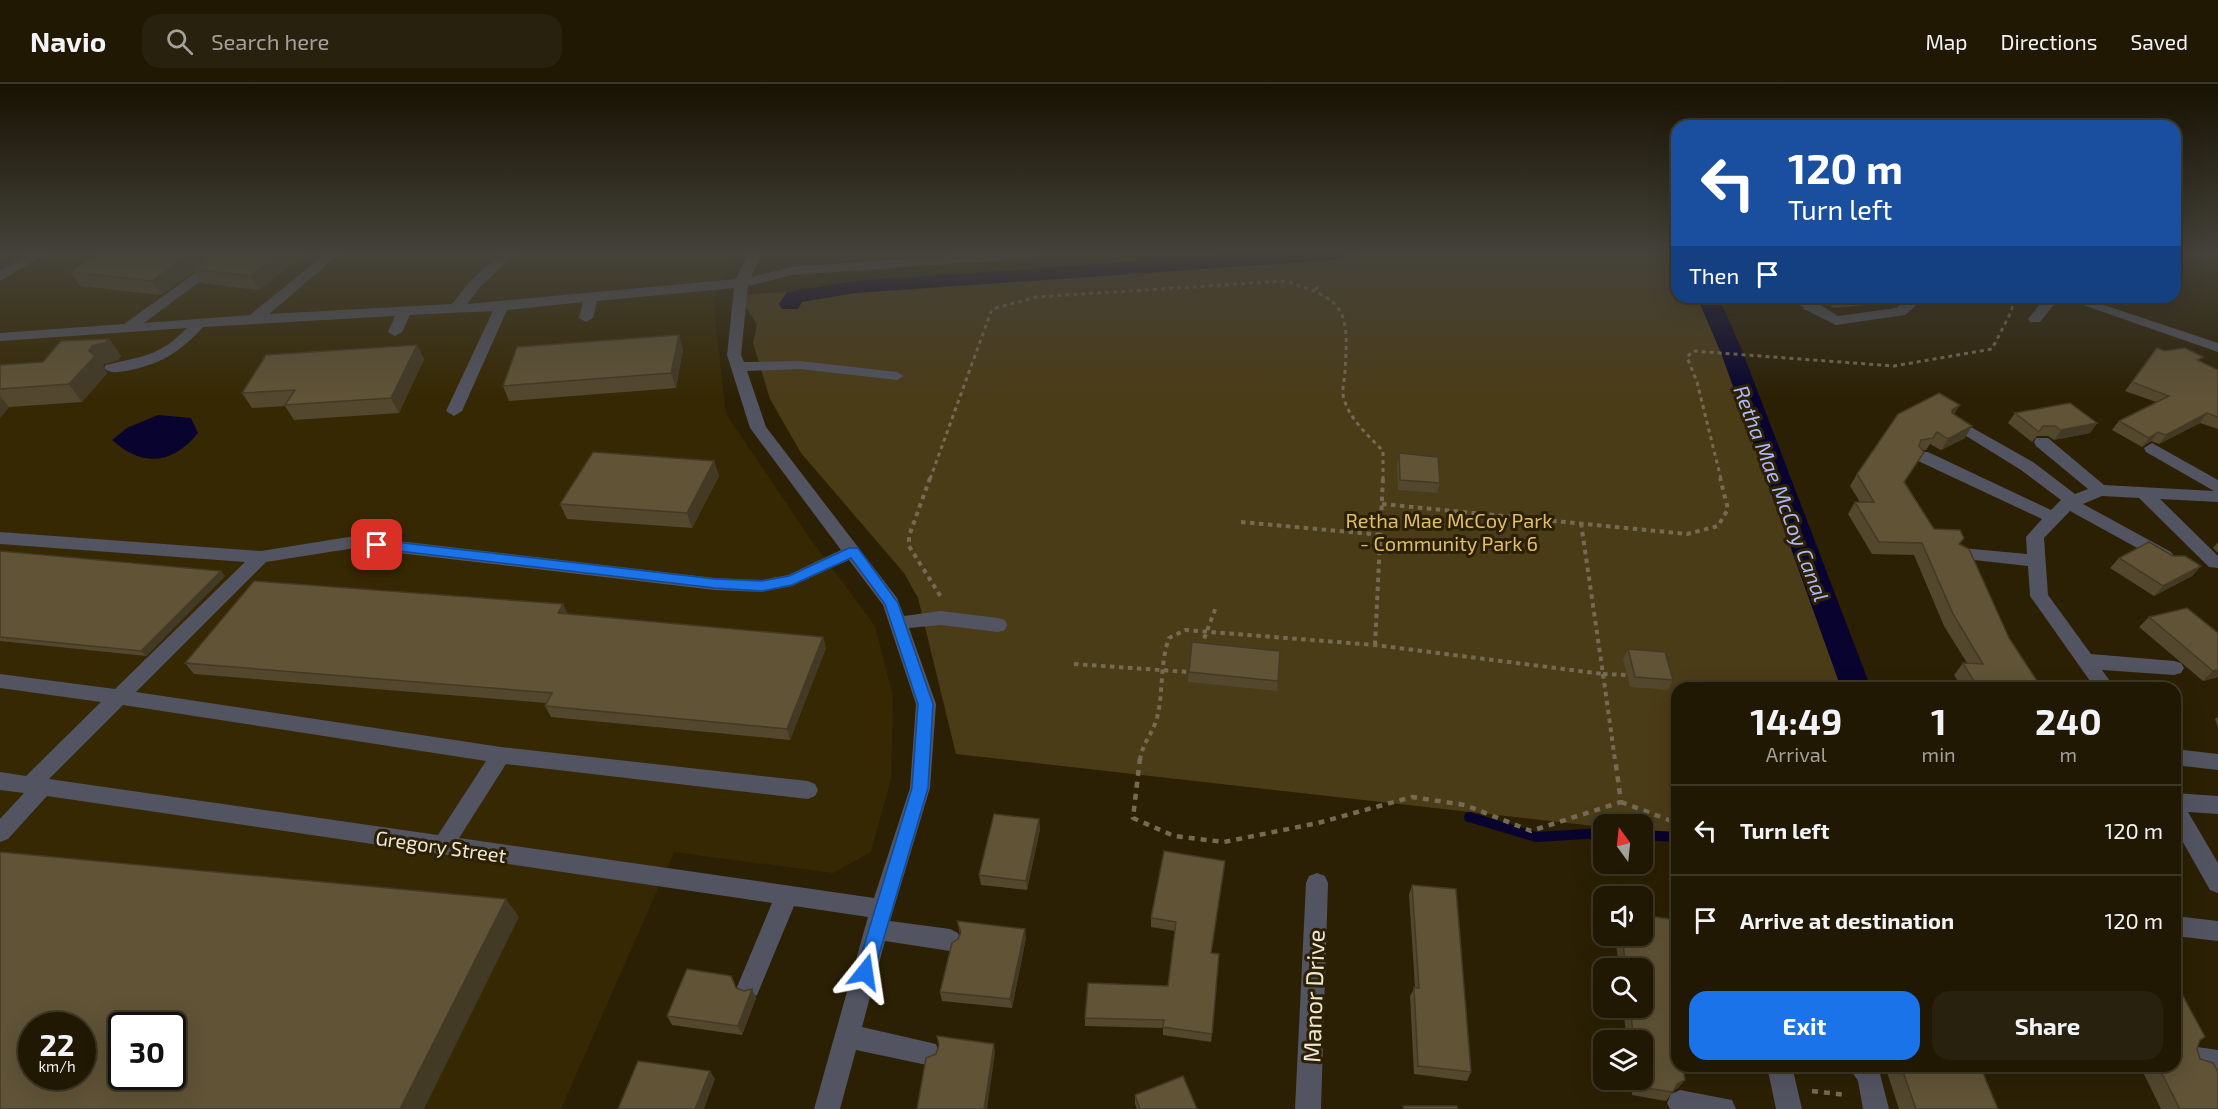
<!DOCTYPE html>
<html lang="en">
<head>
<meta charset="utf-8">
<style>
	:root { --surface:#201803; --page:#28210d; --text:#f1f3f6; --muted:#a2a09a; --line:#3d3725; --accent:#1a73e8 }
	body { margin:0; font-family:"Exo 2",sans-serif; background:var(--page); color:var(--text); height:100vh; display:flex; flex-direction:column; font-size:22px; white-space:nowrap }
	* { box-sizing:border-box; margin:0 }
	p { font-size:20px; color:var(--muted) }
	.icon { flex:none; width:33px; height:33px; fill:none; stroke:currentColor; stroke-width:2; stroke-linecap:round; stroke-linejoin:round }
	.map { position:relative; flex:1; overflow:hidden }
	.panel { position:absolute; left:1671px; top:598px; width:510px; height:390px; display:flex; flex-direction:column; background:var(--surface); border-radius:18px; box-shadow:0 6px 24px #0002,0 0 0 2px var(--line) }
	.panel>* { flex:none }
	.banner { position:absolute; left:1671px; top:36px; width:510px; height:183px; border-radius:18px; box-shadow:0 6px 24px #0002,0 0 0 2px var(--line); background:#1a4fa0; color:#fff; overflow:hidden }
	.needle { width:39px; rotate:345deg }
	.buttons { position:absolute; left:1593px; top:730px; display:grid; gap:12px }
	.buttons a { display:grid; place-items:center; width:60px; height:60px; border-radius:12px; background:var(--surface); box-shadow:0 6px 24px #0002,0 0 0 2px var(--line); font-size:30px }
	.speed { position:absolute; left:18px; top:928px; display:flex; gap:12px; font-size:30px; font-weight:700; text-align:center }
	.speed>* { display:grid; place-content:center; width:78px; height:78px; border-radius:50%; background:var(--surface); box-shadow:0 6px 24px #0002,0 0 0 2px var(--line); line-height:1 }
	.speed small { font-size:15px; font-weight:400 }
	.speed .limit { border:3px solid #111; border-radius:9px; background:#fff; color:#111 }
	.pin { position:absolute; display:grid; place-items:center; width:51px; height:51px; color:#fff; margin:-26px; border-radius:12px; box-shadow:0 3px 9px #0006 }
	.me { position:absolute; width:66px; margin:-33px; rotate:15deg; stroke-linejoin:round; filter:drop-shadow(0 0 4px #0008) }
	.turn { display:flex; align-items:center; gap:21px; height:126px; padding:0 18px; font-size:27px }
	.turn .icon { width:78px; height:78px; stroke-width:2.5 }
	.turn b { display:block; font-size:42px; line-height:51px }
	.then { display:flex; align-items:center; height:57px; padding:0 18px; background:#0003; gap:12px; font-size:22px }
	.eta { display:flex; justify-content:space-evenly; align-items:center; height:102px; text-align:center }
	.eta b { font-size:36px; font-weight:700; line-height:42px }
	.primary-button { display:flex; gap:12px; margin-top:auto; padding:12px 18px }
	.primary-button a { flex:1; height:69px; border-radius:18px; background:var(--accent); color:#fff; font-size:24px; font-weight:700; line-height:69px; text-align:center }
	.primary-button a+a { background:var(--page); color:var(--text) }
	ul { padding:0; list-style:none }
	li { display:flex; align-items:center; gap:18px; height:90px; padding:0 18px; border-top:2px solid var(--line) }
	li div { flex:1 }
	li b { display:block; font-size:22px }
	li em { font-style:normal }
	header { display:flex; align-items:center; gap:36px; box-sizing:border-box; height:84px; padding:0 30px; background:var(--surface); border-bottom:2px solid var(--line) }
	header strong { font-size:28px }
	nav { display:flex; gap:33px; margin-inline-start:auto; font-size:21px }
	.search { width:420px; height:54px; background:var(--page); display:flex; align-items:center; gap:15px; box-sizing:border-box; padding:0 21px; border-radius:18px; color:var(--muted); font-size:22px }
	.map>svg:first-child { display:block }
	.built { fill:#362802; fill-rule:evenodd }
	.green { fill:#4b3c18 }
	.water { fill:#08042f }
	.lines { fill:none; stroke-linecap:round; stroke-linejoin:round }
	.stream { stroke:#08042f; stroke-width:10 }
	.canal { fill:#08042f; fill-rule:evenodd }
	.path-far2 { stroke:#756b54; stroke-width:3; stroke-dasharray:4 4; stroke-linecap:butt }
	.path-far1 { stroke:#756b54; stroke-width:4; stroke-dasharray:4.5 4.5; stroke-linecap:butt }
	.path { stroke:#756b54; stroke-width:4.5; stroke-dasharray:6 6; stroke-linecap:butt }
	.minor { fill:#525461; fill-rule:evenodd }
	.wall { fill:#53472e }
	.shaded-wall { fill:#433a26 }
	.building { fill:#605336; stroke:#433a26; stroke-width:1.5; fill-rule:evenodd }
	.route { fill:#1a73e8; stroke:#114b97; stroke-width:1.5 }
	.labels { text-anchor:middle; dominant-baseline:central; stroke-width:6; stroke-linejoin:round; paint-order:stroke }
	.park-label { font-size:20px; fill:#e2bd67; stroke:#2b2004 }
	.street-label { font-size:20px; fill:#eee7d7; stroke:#2b2004 }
	.water-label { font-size:21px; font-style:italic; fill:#afb9f9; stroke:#2b2004 }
	.near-street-label { font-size:24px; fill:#eee7d7; stroke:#2b2004 }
</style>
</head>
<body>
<header>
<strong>Navio</strong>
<div class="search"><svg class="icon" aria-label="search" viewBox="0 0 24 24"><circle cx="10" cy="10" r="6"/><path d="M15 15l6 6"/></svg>Search here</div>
<nav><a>Map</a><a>Directions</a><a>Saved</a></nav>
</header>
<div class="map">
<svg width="2218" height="1025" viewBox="0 0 2218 1025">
	<rect width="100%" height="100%" fill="#2b2004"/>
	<!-- built -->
	<path class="built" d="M0 170H734L713 218 726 330 807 450 875 542 893 612 891 695 871 768 833 789 674 768 561 1025H0ZM32 942H82V993H32ZM122 942H172V993H122Z"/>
	<!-- green -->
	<path class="green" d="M1387 170H1677V213H1720L1868 604H1677V752L1643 748 1642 741H1604L1603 743 956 670 918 514 904 489 801 369 770 315 753 259 757 241 739 211Z"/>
	<!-- water -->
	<path class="water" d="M158 331 191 334 198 349C173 380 143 384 112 356L127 344Z"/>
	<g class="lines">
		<!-- stream -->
		<g class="stream">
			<path d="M1469 733 1536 753 1604 749"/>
			<path d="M1642 751 1677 753"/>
		</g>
		<!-- canal -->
		<g class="canal">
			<path d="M1242 170H1345L1342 174 1335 176 856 209 802 218 798 225H782L779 220 787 208 856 197Z"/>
			<path d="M1697 213H1719L1743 269 1871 604H1841L1721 269Z"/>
		</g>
		<!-- path-far2 -->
		<g class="path-far2">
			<path d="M1315 205 1322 201"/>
			<path d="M930 395 992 225 1036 213 1285 197C1346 216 1349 225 1345 287 1345 296 1341 306 1344 315 1350 336 1369 352 1383 367V395"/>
			<path d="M1721 395 1697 298 1687 273 1693 267 1894 282 1992 265 2011 228 2015 213"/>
		</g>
		<!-- path-far1 -->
		<g class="path-far1">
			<path d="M930 394 909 452V462L941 513"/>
			<path d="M1382 420 1687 450 1718 442 1728 425 1720 394"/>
			<path d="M1241 438 1382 451"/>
			<path d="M1581 439 1603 590"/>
			<path d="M1375 561 1383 394"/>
			<path d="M1201 563 1216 523"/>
			<path d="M1074 580 1189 588"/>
			<path d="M1603 590 1627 591"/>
			<path d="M1603 590 1615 676"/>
			<path d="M1140 676C1143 658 1151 652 1156 637 1164 612 1159 582 1169 554L1185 546 1375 561 1603 590"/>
		</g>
		<!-- path -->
		<g class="path">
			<path d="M1140 674 1133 734 1174 752 1224 758 1318 739 1412 713 1465 721 1531 747 1621 718 1615 674"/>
			<path d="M1621 718 1677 739"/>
			<path d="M1812 1007 1847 1011"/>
		</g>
		<!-- minor -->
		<g class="minor">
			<path d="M29 170H45L0 197V187Z"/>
			<path d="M222 170H237L144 239 250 231 325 170H339L269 230 452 220 471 196 501 170H515L481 202 467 220 736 195 748 170H761L751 193 792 183 974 170H1038L1032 174 792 191 748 202 741 271 744 278 800 277 897 288 904 292 897 296 800 285 747 287 766 343 897 514 904 532 941 527 998 534 1005 536 1007 541 1005 546 998 548 941 541 909 544 936 620 930 704 890 837 950 845 958 849 961 856 958 863 950 867 885 857 862 943 936 960 939 969 936 978 927 981 856 966 840 1025H814L868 833 794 822 757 911 749 914 741 911 737 903 772 819 47 712 8 755 0 758V735L24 709 0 706V688L26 692 101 618 0 604V590L115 605 245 478 0 460V448L261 467 355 452 715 494 762 496 788 491 841 466 750 344 727 271 734 204 597 217 593 234 586 238 579 234 583 218 507 226 462 327 454 332 446 327 493 227 410 231 402 248 395 252 388 248 395 232 203 243C181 268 159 281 126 287 118 288 110 290 104 284L106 281C142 272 159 273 187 244L0 257V249L124 240ZM355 464 715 506 762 508 792 502 849 476 883 521 916 620 910 704 874 814 459 754 506 680 808 715 815 712 818 706 815 700 808 697 501 663 136 608 266 478ZM123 621 486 677 438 751 49 695Z"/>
			<path d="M1794 213H1808L1838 232 1896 224 1905 218 1901 213H1916L1920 218 1905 231 1836 241 1804 225Z"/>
			<path d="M2046 213H2060L2040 238H2030L2028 235Z"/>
			<path d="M2060 213H2080L2218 259V268Z"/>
			<path d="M1955 334 2033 378 2075 410 2088 405 2036 362 2034 358 2036 354H2048L2104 401 2214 407 2146 368 2144 364 2152 359 2218 396V418L2160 415 2218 472V484L2209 483 2139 414 2102 412 2083 420 2171 468 2174 472 2171 476H2159L2070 427 2044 454 2048 511 2091 570 2174 577 2181 579 2184 584 2181 589 2174 591 2102 586 2115 604H2095L2030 512 2028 482 1956 474 1953 470 1962 464 2027 470 2026 453 2042 435 1916 376 1914 372 1916 368H1928L2051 426 2061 416 2021 386 1950 342 1947 339 1950 336Z"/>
			<path d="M2175 665 2218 670V686L2175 681Z"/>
			<path d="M2175 709 2218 712V730L2188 728 2218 779V809L2210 806 2175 744Z"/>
			<path d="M1317 789 1325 792 1328 799 1321 1025H1295L1306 799 1309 792Z"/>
			<path d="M2175 832 2218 837V857L2175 852Z"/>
			<path d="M2197 963 2218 966V990L2188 984 2185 975 2188 966Z"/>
			<path d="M1767 982H1792L1802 1025H1776Z"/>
			<path d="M1848 982H1878L1889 1025H1863L1858 997Z"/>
			<path d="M1680 1006 1732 1016 1736 1025H1670L1667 1019 1671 1010Z"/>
		</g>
	</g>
	<!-- wall -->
	<g class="wall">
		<path d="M305 170 259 206 201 199 194 187 161 211 80 202 71 188Z"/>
		<path d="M1822 213H1902L1900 218 1833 224Z"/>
		<path d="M109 255 121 272 118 276 104 280 103 283 107 289 82 318 9 323 0 334V281L43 278Z"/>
		<path d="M2157 264 2165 267 2200 278 2218 286V345L2200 339 2159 360 2151 357 2142 363 2112 346 2119 337 2156 318 2125 307Z"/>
		<path d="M683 265 676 304 509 317 503 302Z"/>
		<path d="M424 275 399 329 294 336 285 322 252 324 242 309Z"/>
		<path d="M2015 329 2097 339 2090 349 2054 356 2048 352H2037L2032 358 2008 339Z"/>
		<path d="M1954 331 1965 354 1941 366 1930 360 1926 366H1923L1905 398 1934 445 1959 460 2009 554 2041 603 2068 604H1962L1954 591 1963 579H1967L1944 542 1914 471 1872 470 1848 430 1855 418H1860L1850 402 1857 390Z"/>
		<path d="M1399 369 1440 399 1437 409 1398 406 1397 380Z"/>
		<path d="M714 377 719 392 692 444 567 435 560 420Z"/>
		<path d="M2218 458V469L2213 464Z"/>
		<path d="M0 467 225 492 146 572 0 557Z"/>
		<path d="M2173 472 2201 482 2192 492 2154 512 2110 484 2119 474Z"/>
		<path d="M568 530 823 553 826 564 790 656 551 633 545 622 546 619 194 590 185 579Z"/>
		<path d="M2149 533 2218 549V593L2203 597 2139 543Z"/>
		<path d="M1628 565 1673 596 1668 606 1630 603 1623 575Z"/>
		<path d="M1189 588 1278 597 1277 607 1188 598Z"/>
		<path d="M2218 633V644L2215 635Z"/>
		<path d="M1039 735 1040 745 1027 806 981 801 979 791Z"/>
		<path d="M1164 767 1211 869 1212 950 1211 958 1163 951V944L1085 942V934L1168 902 1175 847 1151 843V834Z"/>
		<path d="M1412 801 1471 988 1467 997 1414 990 1410 912 1415 903 1409 811Z"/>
		<path d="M957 837 1026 854 1012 924 942 917 940 908 960 850Z"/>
		<path d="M1677 847V922H1673L1685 996 1678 1004 1674 1006 1666 1017 1632 1011 1631 996H1642V957H1627L1623 924H1642V885H1619L1615 852H1642Z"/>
		<path d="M737 905 744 907 752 905 756 914 742 951 672 941 667 932Z"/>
		<path d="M2200 957 2197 965 2218 1025H2161L2140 982H2175Z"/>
		<path d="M1885 982H1980L1998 1025H1899Z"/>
		<path d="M1135 1011 1197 1025H1137L1135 1020Z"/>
	</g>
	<!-- shaded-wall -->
	<g class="shaded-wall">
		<path d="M190 170H219L193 185 194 187 161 211 152 197Z"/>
		<path d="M280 170H305L259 206 251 192Z"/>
		<path d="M679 251 683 265 676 304 671 289Z"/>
		<path d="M109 255 121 272 118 276 104 280 103 283 107 289 82 318 69 300 92 262Z"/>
		<path d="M417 261 424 275 399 329 391 314Z"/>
		<path d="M0 312 9 323 0 334Z"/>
		<path d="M1960 321 1953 332 1952 326Z"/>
		<path d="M2207 329 2200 339 2159 360 2166 351Z"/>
		<path d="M2097 339 2090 349 2054 356 2061 346Z"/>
		<path d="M1972 342 1965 354 1941 366 1948 355Z"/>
		<path d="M2158 348 2151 357 2142 363 2149 354Z"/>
		<path d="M714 377 719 392 692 444 687 429Z"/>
		<path d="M2201 482 2192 492 2154 512 2163 502Z"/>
		<path d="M221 487 225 492 146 572 141 567Z"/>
		<path d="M563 520 569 532 558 529Z"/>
		<path d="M823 553 826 564 790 656 787 645Z"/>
		<path d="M2218 586V593L2203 597 2213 587Z"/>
		<path d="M1039 735 1040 745 1027 806 1026 797Z"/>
		<path d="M506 815 519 833 424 1025H400Z"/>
		<path d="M1025 845 1026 854 1012 924 1010 915Z"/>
		<path d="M752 905 756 914 742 951 738 942Z"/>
		<path d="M994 960 995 969 987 1025H984Z"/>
		<path d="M710 987 715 995 704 1025H695Z"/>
		<path d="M1685 996 1678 1004 1670 1008 1677 1000Z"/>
	</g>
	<!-- building -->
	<g class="building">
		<path d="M97 170H190L152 197 71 188Z"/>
		<path d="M213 170H280L251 192 193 185Z"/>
		<path d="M679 251 671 289 503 302 517 263Z"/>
		<path d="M109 255 105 259 92 262 89 267 95 272 69 300 0 305V281L43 278 61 257Z"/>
		<path d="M417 261 391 314 285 321 295 306 242 309 266 271Z"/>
		<path d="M2157 264 2165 267 2185 264 2203 273 2197 276 2218 286V333L2207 329 2166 351 2158 348 2149 354 2119 337 2169 312 2132 298Z"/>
		<path d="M1939 309 1960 321 1952 326V329L1972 342 1948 355 1937 348 1933 354 1921 356 1919 362 1924 368 1904 398 1934 445 1960 446 1964 454 1959 460 1969 465 2009 554 2041 603 2067 604H2068H1978L1963 579 1983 580 1953 530 1922 459 1879 458 1855 418H1874L1857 390 1898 330Z"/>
		<path d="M2070 319 2097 339 2061 346 2055 342H2043L2039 348 2015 329Z"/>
		<path d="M593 368 714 377 687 429 560 420Z"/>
		<path d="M1399 369 1438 373 1440 399 1400 396Z"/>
		<path d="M2149 458 2173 472H2185L2201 482 2163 502 2119 474Z"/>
		<path d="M0 467 221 487 141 567 0 553Z"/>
		<path d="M254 497 563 520 558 529 823 553 787 645 545 622 552 609 185 579Z"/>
		<path d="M2187 524 2218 549V586L2213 587 2149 533Z"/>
		<path d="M1192 558 1280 567 1278 597 1189 588Z"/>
		<path d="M1628 565 1665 568 1673 596 1635 593Z"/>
		<path d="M994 730 1039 735 1026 797 979 791Z"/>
		<path d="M1164 767 1225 777 1211 869 1219 870 1212 950 1163 943 1164 936 1085 934 1088 899 1168 902 1176 838 1151 834Z"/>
		<path d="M0 768 506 815 400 1025H0ZM32 942H82V993H32ZM122 942H172V993H122Z"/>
		<path d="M1412 801 1456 805 1471 988 1418 982 1414 903 1419 904Z"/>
		<path d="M1642 831 1676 836 1677 847V912L1671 911 1677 946V982H1683L1685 996 1677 1000 1673 1008 1639 1003 1638 996H1642V957H1634L1630 924H1642V885H1626L1622 852H1642Z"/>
		<path d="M957 837 1025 845 1010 915 940 908 952 859 958 855 961 848Z"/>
		<path d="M687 885 731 892 736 904 744 907 752 905 738 942 667 932Z"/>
		<path d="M2175 897 2205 953 2200 956 2197 965 2200 975 2213 979 2218 988V1025H2180L2158 982H2175Z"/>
		<path d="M937 952 994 960 984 1025H917L926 974 936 970 939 961Z"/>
		<path d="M638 977 710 987 695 1025H618Z"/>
		<path d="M1901 982H1980L1998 1025H1916Z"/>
		<path d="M1183 992 1197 1025H1140L1135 1011Z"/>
		<path d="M1403 1022H1457L1458 1025H1404Z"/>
	</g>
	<!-- sky -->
	<linearGradient id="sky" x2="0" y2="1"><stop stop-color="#181202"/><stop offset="0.54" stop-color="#44423a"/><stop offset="1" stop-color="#44423a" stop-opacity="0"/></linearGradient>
	<rect width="2218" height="314" fill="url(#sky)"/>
	<!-- route -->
	<path class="route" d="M377 456 715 495 762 497 789 492 849 464H858L898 519 933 620 928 704 872 894 865 897 859 894 856 888 912 704 918 620 885 520 851 474 792 501 762 507 715 504 373 464 371 461Z"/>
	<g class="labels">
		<!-- park labels -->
		<g class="park-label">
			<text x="1449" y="436">Retha Mae McCoy Park<tspan x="1449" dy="23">- Community Park 6</tspan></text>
		</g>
		<!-- street labels -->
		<g class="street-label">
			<text transform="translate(441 762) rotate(8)">Gregory Street</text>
		</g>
		<!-- water labels -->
		<g class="water-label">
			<text transform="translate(1782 409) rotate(69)">Retha Mae McCoy Canal</text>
		</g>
		<!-- near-street labels -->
		<g class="near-street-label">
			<text transform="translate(1313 912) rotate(-88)">Manor Drive</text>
		</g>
	</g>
</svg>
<div class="buttons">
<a><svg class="needle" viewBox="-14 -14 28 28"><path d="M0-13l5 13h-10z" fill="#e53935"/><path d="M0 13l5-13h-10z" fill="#a2a09a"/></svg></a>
<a><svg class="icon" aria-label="sound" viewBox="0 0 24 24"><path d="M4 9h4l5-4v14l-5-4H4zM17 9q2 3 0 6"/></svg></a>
<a><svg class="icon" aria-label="search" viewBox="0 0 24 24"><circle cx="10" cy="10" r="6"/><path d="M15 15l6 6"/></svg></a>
<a><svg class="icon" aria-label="layers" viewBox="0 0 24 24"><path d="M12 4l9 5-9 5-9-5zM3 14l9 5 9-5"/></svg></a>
</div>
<div class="speed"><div>22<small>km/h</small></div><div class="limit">30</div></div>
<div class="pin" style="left:377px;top:461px;background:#d93025"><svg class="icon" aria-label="arrive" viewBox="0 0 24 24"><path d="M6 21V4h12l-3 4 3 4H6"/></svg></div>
<svg class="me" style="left:865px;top:888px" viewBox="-20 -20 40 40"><path d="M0-17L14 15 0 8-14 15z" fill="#1a73e8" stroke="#fff" stroke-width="4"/></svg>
<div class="banner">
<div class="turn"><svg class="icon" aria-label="left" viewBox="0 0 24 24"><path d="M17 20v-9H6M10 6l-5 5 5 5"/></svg><div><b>120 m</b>Turn left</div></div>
<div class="then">Then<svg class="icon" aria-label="arrive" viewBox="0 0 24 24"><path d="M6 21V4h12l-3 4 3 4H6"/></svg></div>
</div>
<section class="panel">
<div class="eta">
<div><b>14:49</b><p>Arrival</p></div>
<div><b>1</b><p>min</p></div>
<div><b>240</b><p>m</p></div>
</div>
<ul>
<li><svg class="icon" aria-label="left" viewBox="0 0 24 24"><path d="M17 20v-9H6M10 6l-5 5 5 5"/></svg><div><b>Turn left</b></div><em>120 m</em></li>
<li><svg class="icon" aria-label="arrive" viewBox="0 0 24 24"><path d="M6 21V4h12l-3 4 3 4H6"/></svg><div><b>Arrive at destination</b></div><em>120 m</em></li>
</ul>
<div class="primary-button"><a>Exit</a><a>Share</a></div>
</section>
</div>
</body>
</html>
